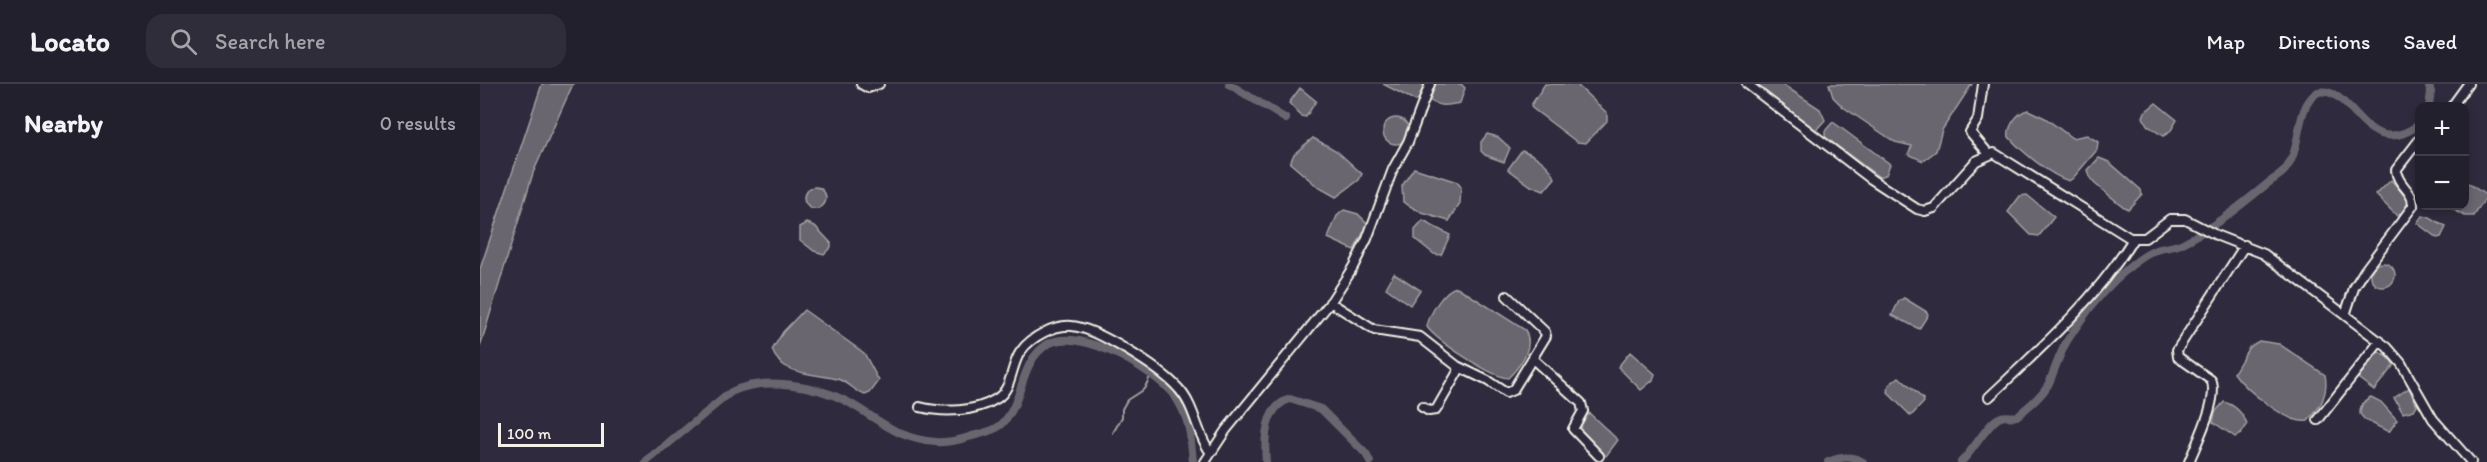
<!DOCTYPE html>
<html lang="en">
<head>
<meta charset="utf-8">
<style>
  body { margin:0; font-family:Itim,sans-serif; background:#2f2d3a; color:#f1f3f6 }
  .controls { position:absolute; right:18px; top:18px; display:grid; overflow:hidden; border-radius:12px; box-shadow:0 3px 9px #0003 }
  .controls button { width:54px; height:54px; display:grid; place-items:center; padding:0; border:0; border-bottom:2px solid #403e4a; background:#23202e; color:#f1f3f6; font:30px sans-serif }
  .scale { position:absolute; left:18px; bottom:15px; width:106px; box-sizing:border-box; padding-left:6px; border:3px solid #f4f1e8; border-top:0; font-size:16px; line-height:21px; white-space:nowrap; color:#f4f1e8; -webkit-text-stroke:4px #2f2a3d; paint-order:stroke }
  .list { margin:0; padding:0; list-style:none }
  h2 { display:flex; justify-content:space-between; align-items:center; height:78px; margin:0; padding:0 24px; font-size:26px }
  h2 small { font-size:20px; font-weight:400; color:#a3a3aa }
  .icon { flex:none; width:33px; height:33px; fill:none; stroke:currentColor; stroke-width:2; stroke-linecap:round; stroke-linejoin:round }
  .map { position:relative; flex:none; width:2007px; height:378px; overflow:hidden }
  header { display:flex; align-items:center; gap:36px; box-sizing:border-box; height:84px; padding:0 30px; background:#23202e; border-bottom:2px solid #403e4a }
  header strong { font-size:28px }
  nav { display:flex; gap:33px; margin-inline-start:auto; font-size:21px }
  .search { width:420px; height:54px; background:#2f2d3a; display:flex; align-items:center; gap:15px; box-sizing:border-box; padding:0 21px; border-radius:18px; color:#a3a3aa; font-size:22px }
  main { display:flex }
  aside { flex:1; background:#23202e }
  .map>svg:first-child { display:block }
</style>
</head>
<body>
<header>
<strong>Locato</strong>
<div class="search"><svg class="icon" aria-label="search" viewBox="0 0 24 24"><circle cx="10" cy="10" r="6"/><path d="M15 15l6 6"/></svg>Search here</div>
<nav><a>Map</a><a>Directions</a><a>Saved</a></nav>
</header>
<main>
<aside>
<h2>Nearby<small>0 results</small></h2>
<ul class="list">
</ul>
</aside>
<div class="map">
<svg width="2007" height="378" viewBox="0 0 2007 378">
  <rect width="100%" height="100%" fill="#2f2a3d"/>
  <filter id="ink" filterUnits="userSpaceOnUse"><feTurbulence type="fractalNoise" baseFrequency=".0167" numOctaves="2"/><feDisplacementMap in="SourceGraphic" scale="12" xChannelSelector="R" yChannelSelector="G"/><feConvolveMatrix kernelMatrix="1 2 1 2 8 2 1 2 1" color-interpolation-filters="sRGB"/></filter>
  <g filter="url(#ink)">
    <path fill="#6a6670" stroke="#a19ea0" stroke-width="1.5" d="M 62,0 L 93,0 L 53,89 L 0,263 L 0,185 Z
      M 903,0 L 947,0 L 944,9 L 936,17 Z
      M 954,0 L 981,0 L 985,4 L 980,19 C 967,21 961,24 949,16 Z
      M 1065,0 L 1096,0 L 1127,29 L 1127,37 L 1106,59 L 1097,58 L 1052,24 L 1051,21 Z
      M 1275,0 L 1302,0 L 1340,25 L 1345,36 L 1336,46 Z
      M 1349,0 L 1492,0 L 1462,46 L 1456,67 L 1443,77 L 1428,70 L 1432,62 L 1415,58 L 1363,23 L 1353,13 Z
      M 820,4 L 836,17 L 826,33 L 821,32 L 809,19 Z
      M 1676,19 L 1697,36 L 1690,48 L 1683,52 L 1667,41 L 1663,33 L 1665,28 Z
      M 1548,26 L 1565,34 L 1592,54 L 1607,51 L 1618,58 L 1617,66 L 1593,94 L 1589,97 C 1571,92 1541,67 1529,53 C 1527,42 1538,28 1548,26 Z
      M903 47a13 13 0 1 1 26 0a13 13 0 1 1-26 0Z
      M 1353,38 L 1410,80 L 1406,91 L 1399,93 L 1345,53 L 1345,47 Z
      M 1007,50 L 1018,53 L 1030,64 L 1024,78 L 1005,71 L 1001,67 L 1001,58 Z
      M 833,54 L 857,67 L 882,90 L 879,96 L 856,113 L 838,103 L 810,79 L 814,70 Z
      M 1042,66 C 1055,71 1070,81 1075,94 L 1064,107 L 1051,102 L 1028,85 Z
      M 1619,74 L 1629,78 L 1661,106 L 1662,110 L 1648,125 L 1644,123 L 1615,100 L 1610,94 L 1608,86 Z
      M 934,84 L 977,98 L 981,103 L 980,120 L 969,137 L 942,129 L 923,118 L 922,102 Z
      M 1911,96 L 1928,115 L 1926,124 L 1918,133 L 1896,111 Z
      M 1985,97 L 2007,112 L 1994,132 L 1985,132 L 1967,122 L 1984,122 Z
      M324 114a11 11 0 1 1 22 0a11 11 0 1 1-22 0Z
      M 1547,111 L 1574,133 L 1559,152 L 1551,151 L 1528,128 L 1540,112 Z
      M 864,126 L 878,130 L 888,140 L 874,166 L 848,154 L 857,132 Z
      M 1942,132 L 1948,133 L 1966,143 L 1961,153 L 1957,154 L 1937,139 Z
      M 943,137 L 970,151 L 961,171 L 954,170 L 935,155 L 935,146 Z
      M 327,139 L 335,142 L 351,159 L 351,163 L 344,170 L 334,167 L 320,156 L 320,143 Z
      M1891 191a12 12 0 1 1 24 0a12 12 0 1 1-24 0Z
      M 914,189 L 940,206 L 930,221 L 906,204 Z
      M 977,203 L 1045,246 C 1055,263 1040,282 1028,294 C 1012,293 957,257 947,243 C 949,230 964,205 977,203 Z
      M 1424,214 L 1447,228 L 1448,231 L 1439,245 L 1412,231 L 1419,217 Z
      M 324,226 L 384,269 L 399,297 L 390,309 L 385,311 C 376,308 370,300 361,296 C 336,288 303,294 292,266 L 303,248 Z
      M 1779,257 L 1799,260 L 1845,291 C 1849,310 1840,324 1828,337 C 1808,341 1765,305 1754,289 L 1769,263 Z
      M 1897,267 L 1908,273 L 1914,281 L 1894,306 L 1878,294 Z
      M 1150,268 L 1175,290 L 1173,296 L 1161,306 L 1138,283 Z
      M 1419,293 L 1443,315 L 1444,318 L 1431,332 L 1408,309 L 1409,301 Z
      M 1929,304 L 1937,321 L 1934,326 L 1923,329 L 1914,314 Z
      M 1891,313 L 1901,318 L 1917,336 L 1909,348 L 1885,336 L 1880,330 C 1880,322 1883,316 1891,313 Z
      M 1744,318 C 1755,321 1764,330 1767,341 L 1761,350 L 1755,353 L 1733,338 L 1735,328 Z
      M 1109,329 L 1138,356 L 1126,372 L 1097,346 L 1099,339 Z"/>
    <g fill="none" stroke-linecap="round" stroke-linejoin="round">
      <path stroke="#a19ea0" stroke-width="2" d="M 633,349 L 642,333 L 642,325 L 647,316 L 664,305 L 671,291"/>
      <path stroke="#6a6670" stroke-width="8" d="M 749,0 L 806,35
        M 1948,0 L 1951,8 L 1949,22
        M 166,378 L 251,308 C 284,292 335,301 366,317 C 399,335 416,355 456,358 C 469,359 480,356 492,352 C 501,350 514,347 521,341 C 545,318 538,278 568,260 C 599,241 682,289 698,317 C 710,337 711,355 713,378
        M 786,378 C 784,356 784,323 810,315 L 841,325 L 886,370 L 890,378
        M 1348,378 C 1361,373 1371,371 1383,378
        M 1481,378 C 1492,368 1509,338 1519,334 C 1525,330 1530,334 1537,332 C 1548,323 1562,312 1569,299 C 1575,285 1579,271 1587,257 C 1600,236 1617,213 1635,196 C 1647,185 1664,169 1680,165 C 1688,163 1693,163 1701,160 C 1733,144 1760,122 1787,100 C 1793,95 1800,92 1805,86 C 1823,64 1814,23 1838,8 C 1873,0 1884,81 1940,40"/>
      <g stroke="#f4f1e8" stroke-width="12">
        <path id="minor" d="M 381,0 L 388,4 L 399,0
          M 1267,0 L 1391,95 L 1437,125 L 1445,127 L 1454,124 L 1496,77 L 1514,69 L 1650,154 L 1665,154 L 1690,135 L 1705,135 L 1738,152 L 1784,170 L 1907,263 L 1921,279 L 1953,335 L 1991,378
          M 1503,0 L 1498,35 L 1490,48 L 1508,69
          M 1972,22 L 1988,0
          M 850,218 L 894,246 L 940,253 L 977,282 L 1008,297 L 1026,309 L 1033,306 L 1066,252 L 1065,248 L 1027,212
          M 1865,231 L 1874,204 L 1885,186 L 1933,122 C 1934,107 1917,101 1916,86 L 1940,55
          M 1054,276 L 1101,319 L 1103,327 L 1093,345 L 1119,372
          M 1509,313 C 1560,265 1616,215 1653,155
          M 440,323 C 463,329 496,328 516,315 C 533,305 530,282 541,267 C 551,253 575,240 592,242 C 617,244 681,285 698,304 C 716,323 716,350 731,369
          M 942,323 L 949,327 L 956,326 L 980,284
          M 1838,336 L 1900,257
          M 725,378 L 746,346 L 850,219 L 873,183 L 887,155 L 913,85 L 928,58 L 950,0
          M 1709,378 C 1716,360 1740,313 1731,296 L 1698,273 L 1697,266 L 1765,161"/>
      </g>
      <use href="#minor" stroke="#2f2a3d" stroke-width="8"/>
    </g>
  </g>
</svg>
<div class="controls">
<button>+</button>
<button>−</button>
</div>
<div class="scale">100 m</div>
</div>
</main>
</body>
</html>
